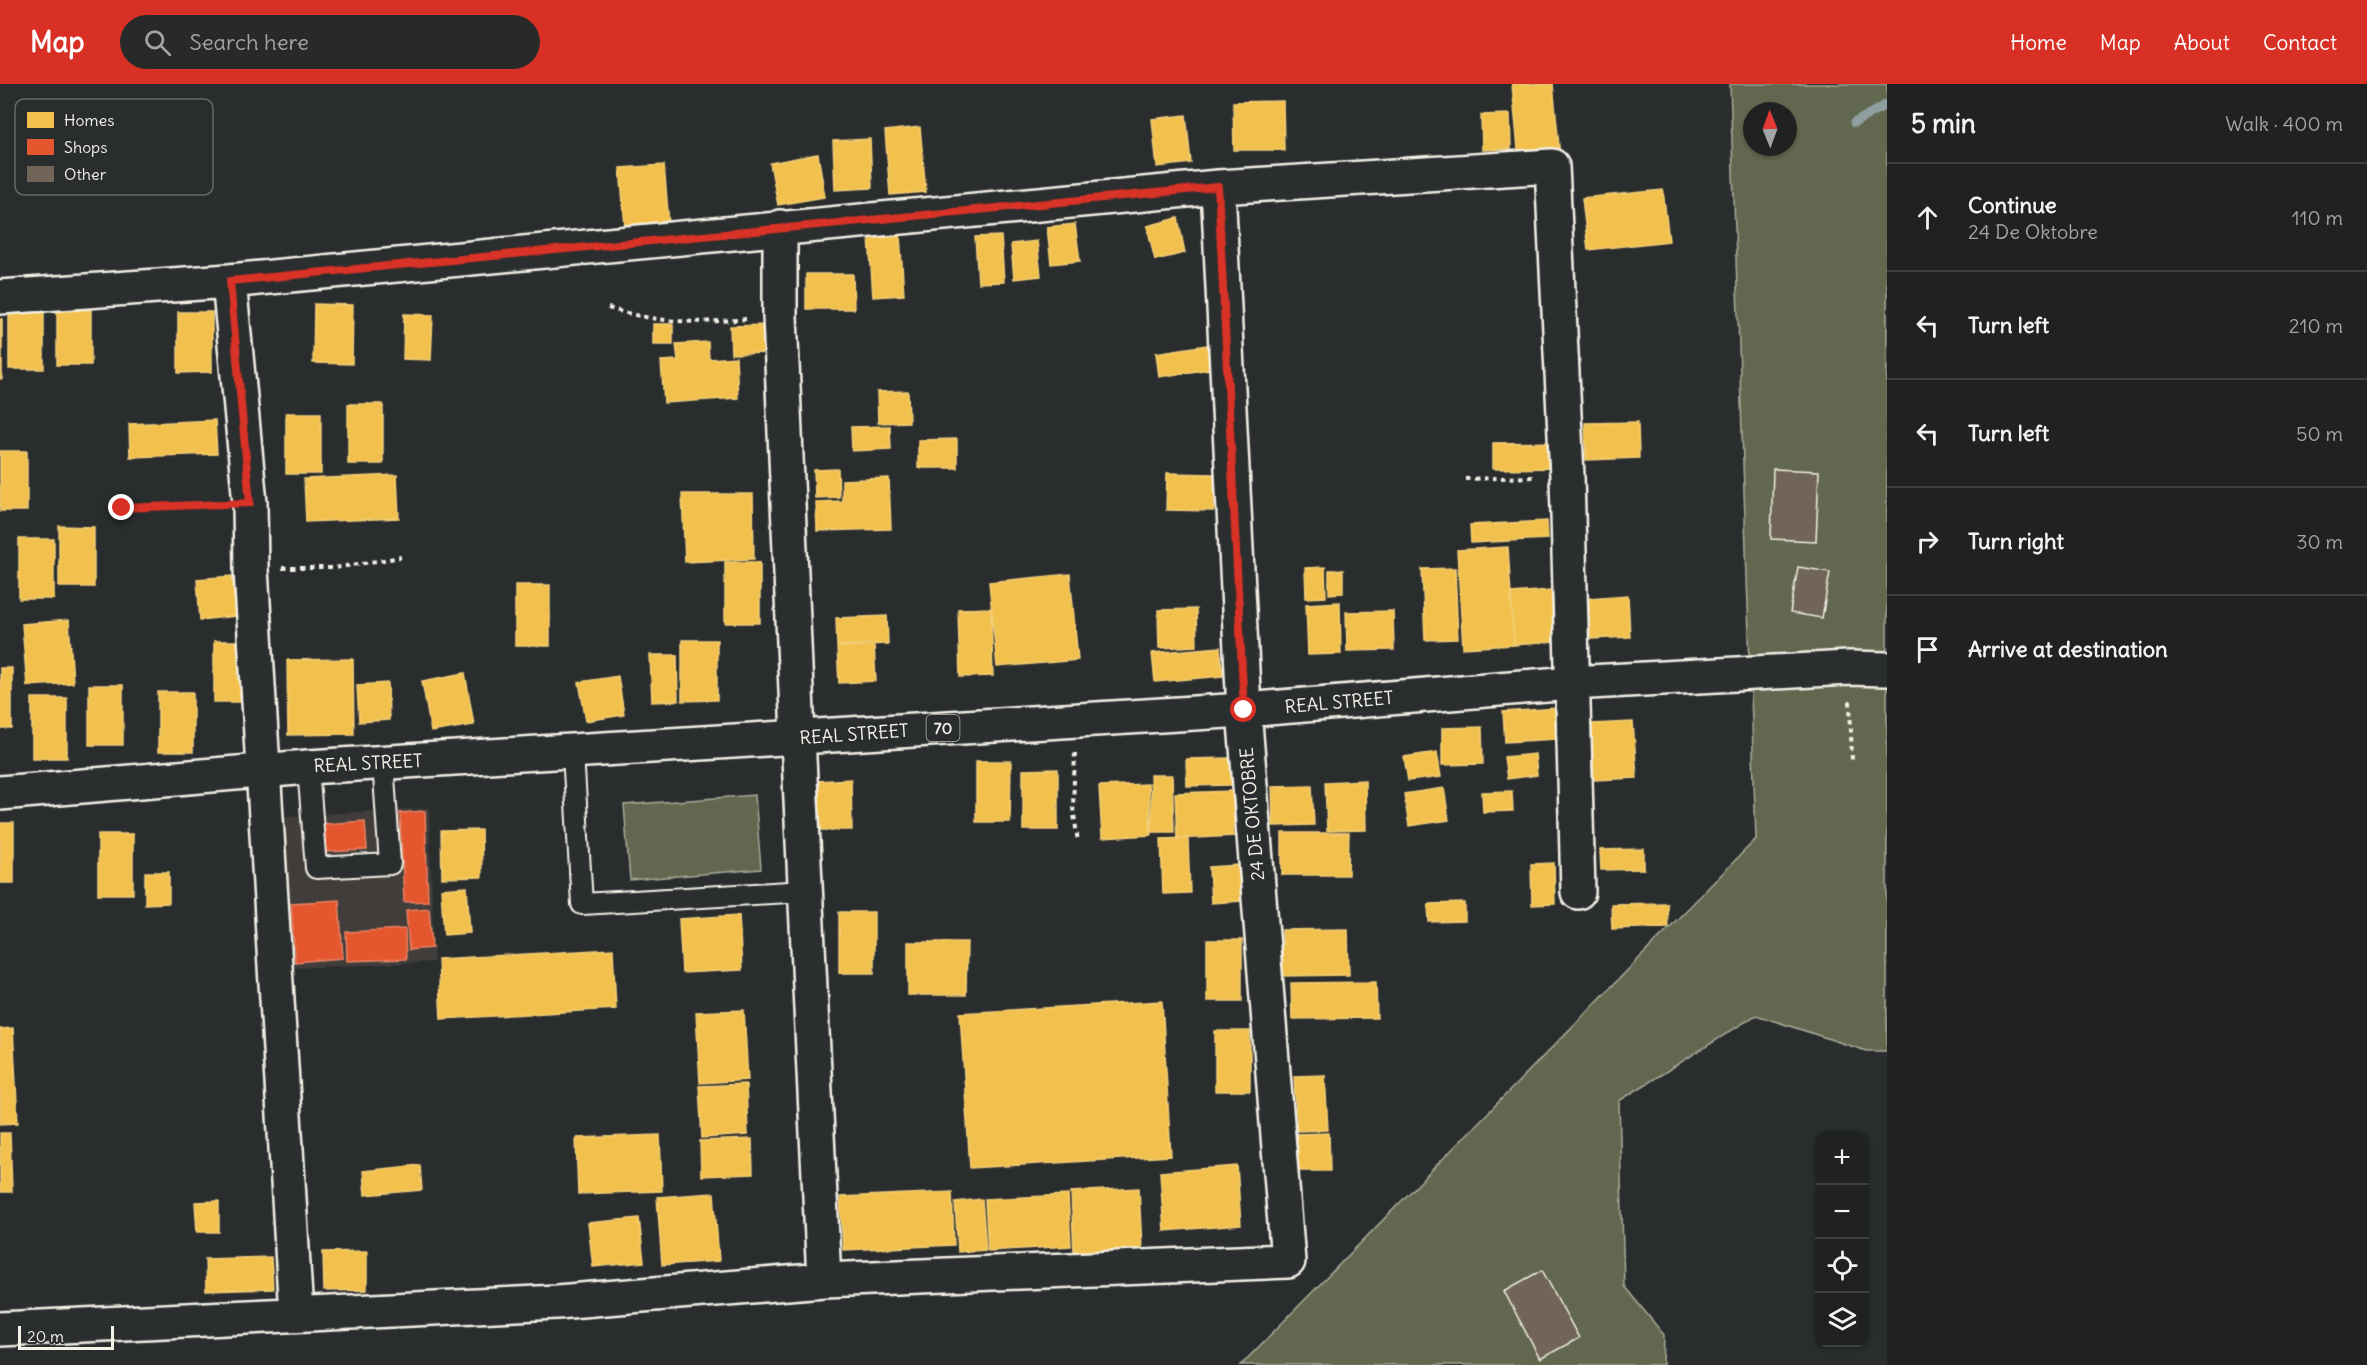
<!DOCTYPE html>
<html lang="en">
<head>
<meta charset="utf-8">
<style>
  body { margin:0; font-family:Delius,sans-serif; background:#282a2a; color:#f1f3f6 }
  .controls { position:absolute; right:18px; bottom:18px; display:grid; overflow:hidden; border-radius:12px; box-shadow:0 2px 4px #0004 }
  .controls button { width:54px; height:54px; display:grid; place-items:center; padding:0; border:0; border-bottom:2px solid #3d3f40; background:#202222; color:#f1f3f6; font:30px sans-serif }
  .compass { position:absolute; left:1743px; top:18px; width:54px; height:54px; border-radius:50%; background:#202222; box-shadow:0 2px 4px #0004; rotate:359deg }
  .scale { position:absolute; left:18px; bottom:15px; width:96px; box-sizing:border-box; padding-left:6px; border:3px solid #f4f1e8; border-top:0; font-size:16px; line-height:21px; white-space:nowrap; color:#f4f1e8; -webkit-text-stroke:4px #2a2d2e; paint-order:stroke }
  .stop { position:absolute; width:18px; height:18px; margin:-14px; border:4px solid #d93025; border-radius:50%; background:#fff }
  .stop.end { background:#d93025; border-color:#fff; box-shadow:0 2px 6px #0008 }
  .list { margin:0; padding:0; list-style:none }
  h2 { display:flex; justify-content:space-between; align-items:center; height:78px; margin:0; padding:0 24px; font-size:26px }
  h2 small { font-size:20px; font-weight:400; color:#a2a4a5 }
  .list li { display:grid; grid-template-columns:39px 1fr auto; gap:18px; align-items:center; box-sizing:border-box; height:108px; padding:0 24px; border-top:2px solid #3d3f40 }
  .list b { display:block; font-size:22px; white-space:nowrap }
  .list p { margin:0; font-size:20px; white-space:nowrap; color:#a2a4a5 }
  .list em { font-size:20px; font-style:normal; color:#a2a4a5 }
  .icon { flex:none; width:33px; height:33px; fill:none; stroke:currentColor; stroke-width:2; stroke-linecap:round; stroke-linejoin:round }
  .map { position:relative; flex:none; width:1887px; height:1281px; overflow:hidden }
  header { display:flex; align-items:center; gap:36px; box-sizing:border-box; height:84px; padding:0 30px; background:#d93025; color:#fff }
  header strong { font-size:28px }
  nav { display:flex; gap:33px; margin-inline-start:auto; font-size:21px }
  .search { width:420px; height:54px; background:#282a2a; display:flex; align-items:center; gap:15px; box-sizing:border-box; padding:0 21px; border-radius:33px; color:#a2a4a5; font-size:22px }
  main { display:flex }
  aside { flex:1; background:#202222 }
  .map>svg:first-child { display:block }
</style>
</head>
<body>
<header>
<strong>Map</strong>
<div class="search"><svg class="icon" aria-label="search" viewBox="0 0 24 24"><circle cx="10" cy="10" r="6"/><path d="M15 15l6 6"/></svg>Search here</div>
<nav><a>Home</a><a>Map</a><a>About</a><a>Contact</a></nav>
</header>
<main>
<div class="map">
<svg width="1887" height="1281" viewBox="0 0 1887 1281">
  <rect width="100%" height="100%" fill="#2a2d2e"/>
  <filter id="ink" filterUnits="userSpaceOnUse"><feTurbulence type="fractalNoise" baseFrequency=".0167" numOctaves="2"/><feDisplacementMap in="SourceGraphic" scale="12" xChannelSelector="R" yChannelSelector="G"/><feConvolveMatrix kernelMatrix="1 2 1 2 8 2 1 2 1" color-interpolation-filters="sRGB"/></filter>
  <g filter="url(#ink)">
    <path fill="#3f3e3a" d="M 429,724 L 434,878 L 293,884 L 285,732 Z"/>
    <path fill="#62684f" stroke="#abac9c" stroke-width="1.5" fill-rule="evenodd" d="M 1730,0 L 1887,0 L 1887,967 L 1866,967 L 1756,931 L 1619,1017 L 1624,1202 L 1664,1251 L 1663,1281 L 1241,1281 L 1756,755 ZM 1752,27 L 1788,27 L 1788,63 L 1752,63 Z
      M 755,711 L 761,785 L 630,796 L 624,721 Z"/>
    <path fill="#f2c14e" stroke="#f3cf7c" stroke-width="1.5" d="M 1512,0 L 1553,0 L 1560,73 L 1519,76 Z
      M 1283,17 L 1284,66 L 1234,66 L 1233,18 Z
      M 1510,30 L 1511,65 L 1482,66 L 1481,31 Z
      M 1186,31 L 1191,79 L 1157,83 L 1152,35 Z
      M 920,43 L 926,108 L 890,111 L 885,47 Z
      M 870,55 L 872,104 L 835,106 L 833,57 Z
      M 818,70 L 825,113 L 778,121 L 770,79 Z
      M 664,81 L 669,140 L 625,143 L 620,84 Z
      M 1663,106 L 1669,157 L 1588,166 L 1582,114 Z
      M 1178,134 L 1185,169 L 1155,176 L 1147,142 Z
      M 1075,140 L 1080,177 L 1051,180 L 1047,143 Z
      M 900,151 L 904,211 L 873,213 L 869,153 Z
      M 1001,152 L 1004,198 L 978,199 L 975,153 Z
      M 1037,157 L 1041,192 L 1014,195 L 1011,160 Z
      M 806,190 L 853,190 L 854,225 L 806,225 Z
      M 57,220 L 91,220 L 91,281 L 57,281 Z
      M 314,220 L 353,221 L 352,280 L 313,279 Z
      M 9,225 L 44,225 L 44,285 L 9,285 Z
      M 178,228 L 212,228 L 212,288 L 178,289 Z
      M 404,230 L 433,231 L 431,276 L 403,275 Z
      M 0,235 L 2,235 L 2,295 L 0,295 Z
      M 653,240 L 673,240 L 673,260 L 653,260 Z
      M 771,241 L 772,269 L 731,270 L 730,242 Z
      M 708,258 L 709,275 L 736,273 L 738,314 L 664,319 L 661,277 L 678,276 L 676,260 Z
      M 1213,260 L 1217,284 L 1159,293 L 1156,269 Z
      M 908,307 L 909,338 L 878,339 L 877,308 Z
      M 348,320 L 383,320 L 383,380 L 348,380 Z
      M 286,329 L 321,329 L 321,390 L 286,390 Z
      M 215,336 L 217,370 L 130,373 L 129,340 Z
      M 1638,338 L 1639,374 L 1586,376 L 1585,339 Z
      M 890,342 L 891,365 L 852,367 L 851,343 Z
      M 957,355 L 957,384 L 918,384 L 918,356 Z
      M 1559,358 L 1560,384 L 1493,385 L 1493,359 Z
      M 0,367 L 27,367 L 27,427 L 0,427 Z
      M 838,385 L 839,413 L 815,414 L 814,386 Z
      M 1167,389 L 1214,390 L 1214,427 L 1166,426 Z
      M 397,391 L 399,434 L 306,438 L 304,395 Z
      M 889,394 L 891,445 L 817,447 L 816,418 L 842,417 L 842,396 Z
      M 682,410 L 753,410 L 754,475 L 685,478 Z
      M 1547,437 L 1548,455 L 1471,459 L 1470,441 Z
      M 59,442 L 94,443 L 94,503 L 59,503 Z
      M 19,455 L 54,455 L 54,515 L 19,515 Z
      M 1508,463 L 1514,561 L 1463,564 L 1457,466 Z
      M 725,478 L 760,478 L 760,539 L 725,539 Z
      M 1325,483 L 1326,513 L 1306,514 L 1305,484 Z
      M 1455,484 L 1458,555 L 1425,556 L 1422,485 Z
      M 1329,486 L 1343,486 L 1343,509 L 1329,510 Z
      M 1070,490 L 1078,576 L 997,583 L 989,498 Z
      M 232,492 L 236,532 L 200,536 L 197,495 Z
      M 515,501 L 550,501 L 550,562 L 515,562 Z
      M 1551,506 L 1554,558 L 1514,561 L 1511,509 Z
      M 1628,511 L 1630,553 L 1591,555 L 1588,514 Z
      M 1340,518 L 1341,570 L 1308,571 L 1306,520 Z
      M 991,524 L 993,592 L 960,593 L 958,525 Z
      M 1196,525 L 1197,562 L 1159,564 L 1158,526 Z
      M 1393,527 L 1394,566 L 1347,567 L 1346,528 Z
      M 887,532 L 888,560 L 837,562 L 836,534 Z
      M 69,536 L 73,599 L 27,602 L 22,540 Z
      M 682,556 L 717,556 L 717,616 L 682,617 Z
      M 214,557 L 248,557 L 248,618 L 214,618 Z
      M 874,561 L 876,597 L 839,599 L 837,563 Z
      M 1220,563 L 1223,592 L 1155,598 L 1152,569 Z
      M 650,571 L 677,571 L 678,617 L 652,618 Z
      M 353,575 L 354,650 L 288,651 L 287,576 Z
      M 0,584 L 12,584 L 12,645 L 0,645 Z
      M 465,589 L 474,641 L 431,648 L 422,597 Z
      M 618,592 L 624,631 L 586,637 L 579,598 Z
      M 388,599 L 389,636 L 359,638 L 357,601 Z
      M 89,601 L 123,601 L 123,661 L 89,661 Z
      M 158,608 L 193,608 L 193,668 L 158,668 Z
      M 32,614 L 67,614 L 67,674 L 32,674 Z
      M 1557,624 L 1558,655 L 1505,658 L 1503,628 Z
      M 1633,638 L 1637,694 L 1594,696 L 1591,640 Z
      M 1482,643 L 1483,680 L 1442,681 L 1442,644 Z
      M 1437,668 L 1441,693 L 1408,697 L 1404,673 Z
      M 1535,670 L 1537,691 L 1507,695 L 1504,673 Z
      M 1231,674 L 1232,701 L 1187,702 L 1186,675 Z
      M 976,677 L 1011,677 L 1010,738 L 976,738 Z
      M 1058,685 L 1058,746 L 1023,746 L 1023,686 Z
      M 1150,691 L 1172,691 L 1174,748 L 1152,748 Z
      M 851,695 L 852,746 L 819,746 L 817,697 Z
      M 1365,696 L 1366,746 L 1327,747 L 1325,698 Z
      M 1148,700 L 1151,751 L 1102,754 L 1099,702 Z
      M 1312,701 L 1314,741 L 1273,742 L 1272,702 Z
      M 1444,704 L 1449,736 L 1409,742 L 1404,710 Z
      M 1232,707 L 1234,752 L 1177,755 L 1175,709 Z
      M 1512,707 L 1513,727 L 1483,728 L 1482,708 Z
      M 0,739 L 14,739 L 14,799 L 0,799 Z
      M 481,746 L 482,793 L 442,794 L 441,747 Z
      M 1282,749 L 1349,749 L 1348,791 L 1282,791 Z
      M 98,750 L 133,750 L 133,810 L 98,810 Z
      M 1188,754 L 1190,809 L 1163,810 L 1161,755 Z
      M 1644,765 L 1644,785 L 1601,786 L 1600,766 Z
      M 1554,779 L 1555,820 L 1532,821 L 1531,780 Z
      M 1240,781 L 1242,817 L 1211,819 L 1209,783 Z
      M 145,788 L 169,788 L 169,819 L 145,820 Z
      M 467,803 L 470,849 L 444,851 L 441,805 Z
      M 1465,819 L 1465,837 L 1429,838 L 1428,820 Z
      M 1667,819 L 1668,843 L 1612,845 L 1611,820 Z
      M 839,828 L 874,828 L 874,889 L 839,889 Z
      M 739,831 L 742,886 L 682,889 L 679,835 Z
      M 1348,845 L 1349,891 L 1282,892 L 1282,846 Z
      M 1207,856 L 1242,856 L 1242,917 L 1207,917 Z
      M 908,858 L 967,858 L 966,911 L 908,911 Z
      M 613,865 L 616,925 L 441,935 L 438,875 Z
      M 1376,898 L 1377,934 L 1292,935 L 1291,899 Z
      M 1162,917 L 1171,1072 L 970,1084 L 960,929 Z
      M 744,926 L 748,996 L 700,999 L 696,928 Z
      M 13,944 L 18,1039 L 0,1040 L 0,945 Z
      M 1215,947 L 1250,947 L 1250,1007 L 1215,1007 Z
      M 1325,991 L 1328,1046 L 1297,1047 L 1294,992 Z
      M 746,1000 L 748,1051 L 702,1054 L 699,1002 Z
      M 0,1049 L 10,1049 L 12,1108 L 0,1108 Z
      M 1329,1049 L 1330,1087 L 1297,1087 L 1297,1050 Z
      M 660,1051 L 662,1107 L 578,1110 L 576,1054 Z
      M 752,1055 L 753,1090 L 701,1092 L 700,1057 Z
      M 420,1081 L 422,1106 L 365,1111 L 363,1087 Z
      M 1237,1082 L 1241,1141 L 1164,1147 L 1160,1088 Z
      M 1139,1104 L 1142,1165 L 1074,1168 L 1071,1108 Z
      M 952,1108 L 954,1161 L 843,1166 L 840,1113 Z
      M 714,1109 L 719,1177 L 662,1181 L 657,1113 Z
      M 1068,1111 L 1071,1162 L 988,1167 L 985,1115 Z
      M 982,1115 L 986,1166 L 958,1168 L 955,1118 Z
      M 219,1117 L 219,1148 L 197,1148 L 195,1118 Z
      M 639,1134 L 644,1178 L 593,1183 L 588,1139 Z
      M 367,1167 L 367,1206 L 324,1207 L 323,1168 Z
      M 271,1173 L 273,1205 L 206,1207 L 205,1175 Z"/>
    <path fill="#e4572e" stroke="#e98566" stroke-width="1.5" d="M 425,727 L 428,817 L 404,818 L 400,729 Z
      M 365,737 L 367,766 L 325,768 L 323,740 Z
      M 339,816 L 343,874 L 295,878 L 291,819 Z
      M 429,824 L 432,864 L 409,866 L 406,826 Z
      M 405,845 L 406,875 L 347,877 L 346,848 Z"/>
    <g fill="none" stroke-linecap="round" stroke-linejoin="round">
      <path stroke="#8f9f9f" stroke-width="9" d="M 1854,39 L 1887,20"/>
    </g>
    <path fill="#706557" stroke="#f4f1e8" stroke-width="1.5" d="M 1773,385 L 1819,387 L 1816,457 L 1771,455 Z
      M 1798,483 L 1830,488 L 1822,534 L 1790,529 Z
      M 1542,1186 L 1579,1254 L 1540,1275 L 1504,1207 Z"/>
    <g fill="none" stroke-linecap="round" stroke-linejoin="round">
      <g stroke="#f4f1e8" stroke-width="24">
        <path id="lane" d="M 573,669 L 582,820 L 806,807
          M 308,683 L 316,784 L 390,780 L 383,678"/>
      </g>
      <g stroke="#f4f1e8" stroke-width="38">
        <path id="street" d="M 780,143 L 780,232 L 798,653 L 824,1196
          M 229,197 L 250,419 L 251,485 L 296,1230
          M 0,213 L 229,197 L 1218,103 L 1552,82 L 1567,392 L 1578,808
          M 0,1245 L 557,1218 L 824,1196 L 1288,1177 L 1244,626 L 1218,103"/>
      </g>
      <g stroke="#f4f1e8" stroke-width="38">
        <path id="highway" d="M 0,709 L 308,683 L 1244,626 L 1571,599 L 1848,584 L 1887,585"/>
      </g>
      <path stroke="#f4f1e8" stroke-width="4" stroke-dasharray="4.5 4.5" stroke-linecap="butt" d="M 608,224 C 659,239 694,240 747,235
        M 1465,395 L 1536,393
        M 122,424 L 219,420
        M 282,484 L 334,484 L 401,473
        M 1850,617 L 1852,678
        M 1075,669 L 1073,724 L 1078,758"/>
      <use href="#lane" stroke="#2a2d2e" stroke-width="20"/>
      <use href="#street" stroke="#2a2d2e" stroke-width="33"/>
      <use href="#highway" stroke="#2a2d2e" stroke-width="33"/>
    </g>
  </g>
  <g fill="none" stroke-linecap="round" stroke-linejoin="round" filter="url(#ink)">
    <path stroke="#d93025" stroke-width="8" d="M 122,424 L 250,419 L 230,197 L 1218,103 L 1244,626"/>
  </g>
  <g text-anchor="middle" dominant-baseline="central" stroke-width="6" stroke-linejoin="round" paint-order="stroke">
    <rect fill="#2a2d2e" stroke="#b7b6b0" stroke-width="1.5" x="926.5" y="631" width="33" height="26" rx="4.5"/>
    <g font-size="16" font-weight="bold" fill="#f4f1e8">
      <text x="943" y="644">70</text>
    </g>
    <g font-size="18" fill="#f4f1e8" stroke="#2a2d2e">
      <text transform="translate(1339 618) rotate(-5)">REAL STREET</text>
      <text transform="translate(854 650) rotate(-4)">REAL STREET</text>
      <text transform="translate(368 679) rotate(-3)">REAL STREET</text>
      <text transform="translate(1252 730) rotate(-95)">24 DE OKTOBRE</text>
    </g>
  </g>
  <rect x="15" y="15" width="198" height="96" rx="9" fill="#2a2d2e" stroke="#676866" stroke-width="1.5"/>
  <rect x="27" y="28" width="27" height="16" fill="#f2c14e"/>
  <rect x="27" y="55" width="27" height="16" fill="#e4572e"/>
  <rect x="27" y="82" width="27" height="16" fill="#706557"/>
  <g font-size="16" fill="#f4f1e8">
    <text x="64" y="42">Homes</text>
    <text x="64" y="69">Shops</text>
    <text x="64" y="96">Other</text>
  </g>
</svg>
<div class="controls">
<button>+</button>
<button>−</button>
<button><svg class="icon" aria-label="locate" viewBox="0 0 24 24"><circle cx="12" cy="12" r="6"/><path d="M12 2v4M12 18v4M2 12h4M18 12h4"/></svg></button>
<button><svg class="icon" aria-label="layers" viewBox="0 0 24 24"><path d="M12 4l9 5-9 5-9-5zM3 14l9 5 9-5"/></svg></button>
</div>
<svg class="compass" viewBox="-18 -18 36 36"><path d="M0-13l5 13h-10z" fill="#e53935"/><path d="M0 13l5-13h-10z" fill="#a2a4a5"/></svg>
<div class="scale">20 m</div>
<div class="stop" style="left:1244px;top:626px"></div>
<div class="stop end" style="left:122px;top:424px"></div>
</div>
<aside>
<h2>5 min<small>Walk · 400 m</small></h2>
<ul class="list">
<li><svg class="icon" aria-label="ahead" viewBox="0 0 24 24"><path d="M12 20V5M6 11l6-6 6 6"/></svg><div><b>Continue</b><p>24 De Oktobre</p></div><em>110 m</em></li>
<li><svg class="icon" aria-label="left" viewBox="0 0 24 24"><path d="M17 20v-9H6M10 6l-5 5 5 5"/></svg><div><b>Turn left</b></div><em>210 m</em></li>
<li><svg class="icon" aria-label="left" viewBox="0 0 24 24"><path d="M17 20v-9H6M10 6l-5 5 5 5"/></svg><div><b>Turn left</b></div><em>50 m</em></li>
<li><svg class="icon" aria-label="right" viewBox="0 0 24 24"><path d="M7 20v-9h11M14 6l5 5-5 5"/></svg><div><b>Turn right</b></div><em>30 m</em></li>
<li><svg class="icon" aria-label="arrive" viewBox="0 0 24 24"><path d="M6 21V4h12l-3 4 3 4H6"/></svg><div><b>Arrive at destination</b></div></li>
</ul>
</aside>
</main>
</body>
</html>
